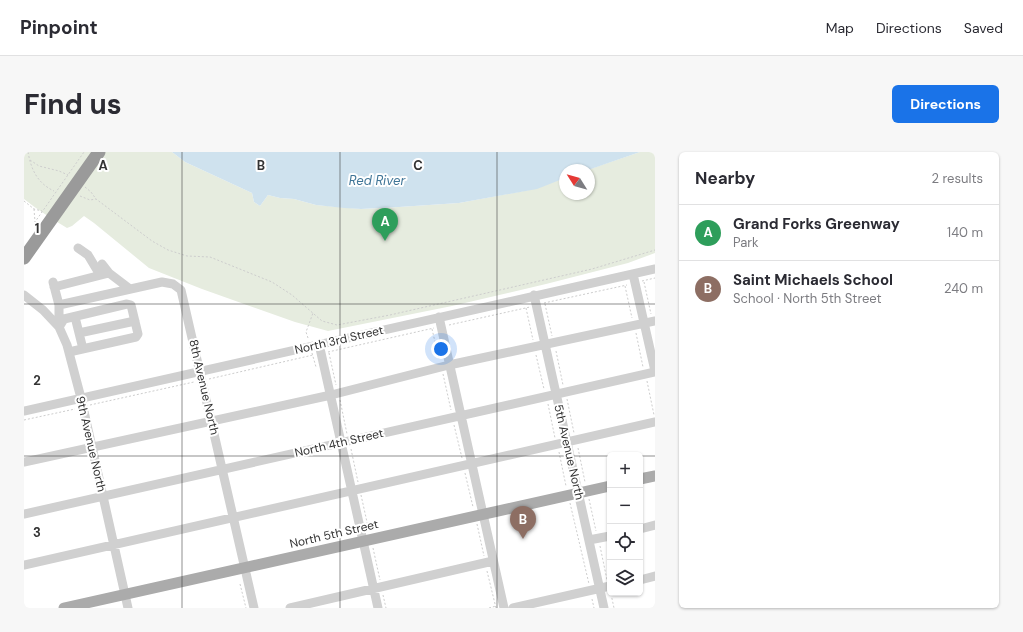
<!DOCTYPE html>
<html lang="en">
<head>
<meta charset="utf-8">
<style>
  body { margin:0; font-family:"DM Sans",sans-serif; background:#f7f7f7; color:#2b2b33 }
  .controls { position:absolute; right:12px; bottom:12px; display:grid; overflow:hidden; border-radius:6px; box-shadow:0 1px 3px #0004 }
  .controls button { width:36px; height:36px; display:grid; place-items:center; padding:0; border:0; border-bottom:1px solid #e1e1e2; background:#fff; color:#2b2b33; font:20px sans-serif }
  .compass { position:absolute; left:535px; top:12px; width:36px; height:36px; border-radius:50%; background:#fff; box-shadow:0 1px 3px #0004; rotate:307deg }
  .you { position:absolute; left:417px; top:197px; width:14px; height:14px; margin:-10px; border:3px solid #fff; border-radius:50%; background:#1a73e8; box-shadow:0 0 0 6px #1a73e833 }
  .badge { display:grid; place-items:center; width:26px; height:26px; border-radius:50%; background:#1a73e8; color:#fff; font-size:13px; font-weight:700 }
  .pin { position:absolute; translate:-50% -33px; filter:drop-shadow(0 1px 2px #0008) }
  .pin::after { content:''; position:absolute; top:21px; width:14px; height:12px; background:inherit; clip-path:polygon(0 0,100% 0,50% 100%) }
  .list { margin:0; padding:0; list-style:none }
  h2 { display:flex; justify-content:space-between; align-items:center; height:52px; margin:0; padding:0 16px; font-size:17px }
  h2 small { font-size:13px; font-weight:400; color:#7c7c81 }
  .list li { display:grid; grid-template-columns:26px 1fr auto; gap:12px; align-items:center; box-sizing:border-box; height:56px; padding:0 16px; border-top:1px solid #e1e1e2 }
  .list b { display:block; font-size:15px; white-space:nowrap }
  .list p { margin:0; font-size:13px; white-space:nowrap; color:#7c7c81 }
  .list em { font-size:13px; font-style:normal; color:#7c7c81 }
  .icon { flex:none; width:22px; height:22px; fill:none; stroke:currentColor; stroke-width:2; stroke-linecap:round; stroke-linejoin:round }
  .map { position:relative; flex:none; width:631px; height:456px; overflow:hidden; border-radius:6px }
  header { display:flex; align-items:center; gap:24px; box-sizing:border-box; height:56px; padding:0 20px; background:#fff; border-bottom:1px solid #e1e1e2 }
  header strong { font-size:19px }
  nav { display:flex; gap:22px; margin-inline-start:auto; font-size:14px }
  .intro { display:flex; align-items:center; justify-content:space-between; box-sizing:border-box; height:96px; padding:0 24px }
  h1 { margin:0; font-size:28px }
  .button { padding:10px 18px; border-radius:6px; background:#1a73e8; color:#fff; font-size:14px; font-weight:700 }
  main { display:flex; gap:24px; padding:0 24px }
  aside { flex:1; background:#fff; border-radius:6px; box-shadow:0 1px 3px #0004 }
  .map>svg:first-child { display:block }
</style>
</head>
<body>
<header>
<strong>Pinpoint</strong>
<nav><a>Map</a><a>Directions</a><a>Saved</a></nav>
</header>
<div class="intro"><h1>Find us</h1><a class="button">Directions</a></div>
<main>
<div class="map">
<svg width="631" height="456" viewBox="0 0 631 456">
  <rect width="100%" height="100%" fill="#fff"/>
  <path fill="#e6ecdf" d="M 0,0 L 148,0 L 161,10 L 228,41 L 230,50 L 236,54 L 244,43 L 256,46 L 270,47 L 292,53 L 337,57 L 375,55 L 435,51 L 505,38 L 541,26 L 541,42 L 565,42 L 565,18 L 563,18 L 616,0 L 631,0 L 631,101 L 604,111 L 522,132 L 428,154 L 304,179 L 271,170 L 178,137 L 125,116 L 70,71 L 60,64 L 48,74 L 43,76 C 28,67 14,58 0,47 Z"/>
  <path fill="#cfe2ee" d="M 148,0 L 616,0 L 564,18 L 541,18 L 541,26 L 513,37 L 435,51 L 375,55 L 337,57 L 320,56 L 292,53 L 270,47 L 256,46 L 244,43 L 236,54 L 230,50 L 228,41 L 161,10 Z"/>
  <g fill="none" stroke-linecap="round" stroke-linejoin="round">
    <path stroke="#cdcdcd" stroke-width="1" stroke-dasharray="2 2" stroke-linecap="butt" d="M 4,0 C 7,17 13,31 30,39
      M 6,8 L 15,14 L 35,19 L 44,23
      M 61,35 L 67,40 L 72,47
      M 56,44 L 66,48 L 72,47 L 128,89 L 144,98 L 163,104 L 186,105 L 248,130 L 268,143 L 298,169 L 313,173 L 366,163 L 568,117 L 631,98
      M 0,49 L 10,57 L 18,59
      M 10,57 L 11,70 L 60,0
      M 618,129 L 631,126
      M 620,130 L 627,162
      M 601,134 L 608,166
      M 520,151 L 603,133
      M 521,152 L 528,184
      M 502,156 L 509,188
      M 425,173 L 506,155
      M 408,177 L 415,207
      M 612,181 L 619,215
      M 284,186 L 282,180 L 289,161
      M 532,199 L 539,233
      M 304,200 L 410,176
      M 288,201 L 292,215
      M 305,201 L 312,233
      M 512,203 L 520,237
      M 419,222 L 427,258
      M 185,227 L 289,203
      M 623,229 L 630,263
      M 543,247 L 550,281
      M 316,248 L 323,282
      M 524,252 L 531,286
      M 66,253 L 170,230
      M 0,268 L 51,257
      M 430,273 L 438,306
      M 554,296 L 561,330
      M 327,297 L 334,330
      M 535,300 L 542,334
      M 441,321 L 449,355
      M 337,343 L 345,379
      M 565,347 L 572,379
      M 546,351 L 565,432
      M 453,372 L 460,404
      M 576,394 L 583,428
      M 349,396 L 356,428
      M 463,419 L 472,456
      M 216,432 L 222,456
      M 587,442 L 590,456
      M 359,443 L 362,456
      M 568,447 L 570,456
      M 465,456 L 472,454"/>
    <path stroke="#d0d0d0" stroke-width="9" d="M 54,96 L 64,103 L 76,123
      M 78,112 L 85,121 L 106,137
      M 609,122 L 631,219
      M 29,130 L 35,153 L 35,175 L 43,193 L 57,246 L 104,456
      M 30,135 L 85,121
      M 0,143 L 19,158 L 35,175 L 40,167 L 103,152 L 107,153 L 114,182 L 112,185 L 45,200
      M 510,143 L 580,456
      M 35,153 L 138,130 L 149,132 L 157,138 L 230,456
      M 51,165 L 59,197
      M 415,165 L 480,456
      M 55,181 L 111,169
      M 295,192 L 354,456
      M 0,259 L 631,117
      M 0,310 L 307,243 L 425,213 L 631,169
      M 0,362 L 631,220
      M 616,377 L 631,373
      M 565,388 L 586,384
      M 0,413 L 631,270
      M 616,428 L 631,424
      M 266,456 L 469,409
      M 489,456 L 586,434"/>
    <path stroke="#ababab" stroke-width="11" d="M 616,327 L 631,324
      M 40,456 L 586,334"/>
    <path stroke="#9a9a9a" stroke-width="13" d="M 0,106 L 75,0"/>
  </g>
  <path fill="none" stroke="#333" stroke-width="1" stroke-opacity="0.55" d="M 158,0 L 158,456M 316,0 L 316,456M 473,0 L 473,456M 0,152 L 631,152M 0,304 L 586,304M 616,304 L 631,304"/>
  <g text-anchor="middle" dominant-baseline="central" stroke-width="4" stroke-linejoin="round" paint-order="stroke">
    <g font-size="12" fill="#333" stroke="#fff">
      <text transform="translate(315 188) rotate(-13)">North 3rd Street</text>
      <text transform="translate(180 235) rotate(77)">8th Avenue North</text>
      <text transform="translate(315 291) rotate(-13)">North 4th Street</text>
      <text transform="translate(67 292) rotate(77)">9th Avenue North</text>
      <text transform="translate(545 300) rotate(77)">5th Avenue North</text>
      <text transform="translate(310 382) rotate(-13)">North 5th Street</text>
    </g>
    <g font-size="13" font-style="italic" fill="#3f7597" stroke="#fff">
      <text x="353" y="28">Red River</text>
    </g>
  </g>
  <g font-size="13" text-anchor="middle" font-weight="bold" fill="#333" stroke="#fff" stroke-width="4" stroke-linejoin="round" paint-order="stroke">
    <text x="79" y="18">A</text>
    <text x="237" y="18">B</text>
    <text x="394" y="18">C</text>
    <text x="13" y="81">1</text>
    <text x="13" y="233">2</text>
    <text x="13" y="385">3</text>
  </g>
</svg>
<div class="controls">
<button>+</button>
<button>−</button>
<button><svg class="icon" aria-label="locate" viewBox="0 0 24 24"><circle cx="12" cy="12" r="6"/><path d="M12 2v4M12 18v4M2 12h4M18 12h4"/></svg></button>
<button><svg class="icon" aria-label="layers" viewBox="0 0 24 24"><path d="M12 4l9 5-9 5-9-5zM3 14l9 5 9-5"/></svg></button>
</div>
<svg class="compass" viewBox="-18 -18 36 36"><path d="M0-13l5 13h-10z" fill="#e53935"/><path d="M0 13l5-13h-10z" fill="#7c7c81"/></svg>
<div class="you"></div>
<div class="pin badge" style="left:361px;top:89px;background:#2e9e5b">A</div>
<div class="pin badge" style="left:499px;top:387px;background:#8d6e63">B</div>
</div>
<aside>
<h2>Nearby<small>2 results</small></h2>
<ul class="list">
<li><span class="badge" style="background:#2e9e5b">A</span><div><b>Grand Forks Greenway</b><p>Park</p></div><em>140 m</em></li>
<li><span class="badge" style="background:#8d6e63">B</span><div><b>Saint Michaels School</b><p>School · North 5th Street</p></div><em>240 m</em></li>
</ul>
</aside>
</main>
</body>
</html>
